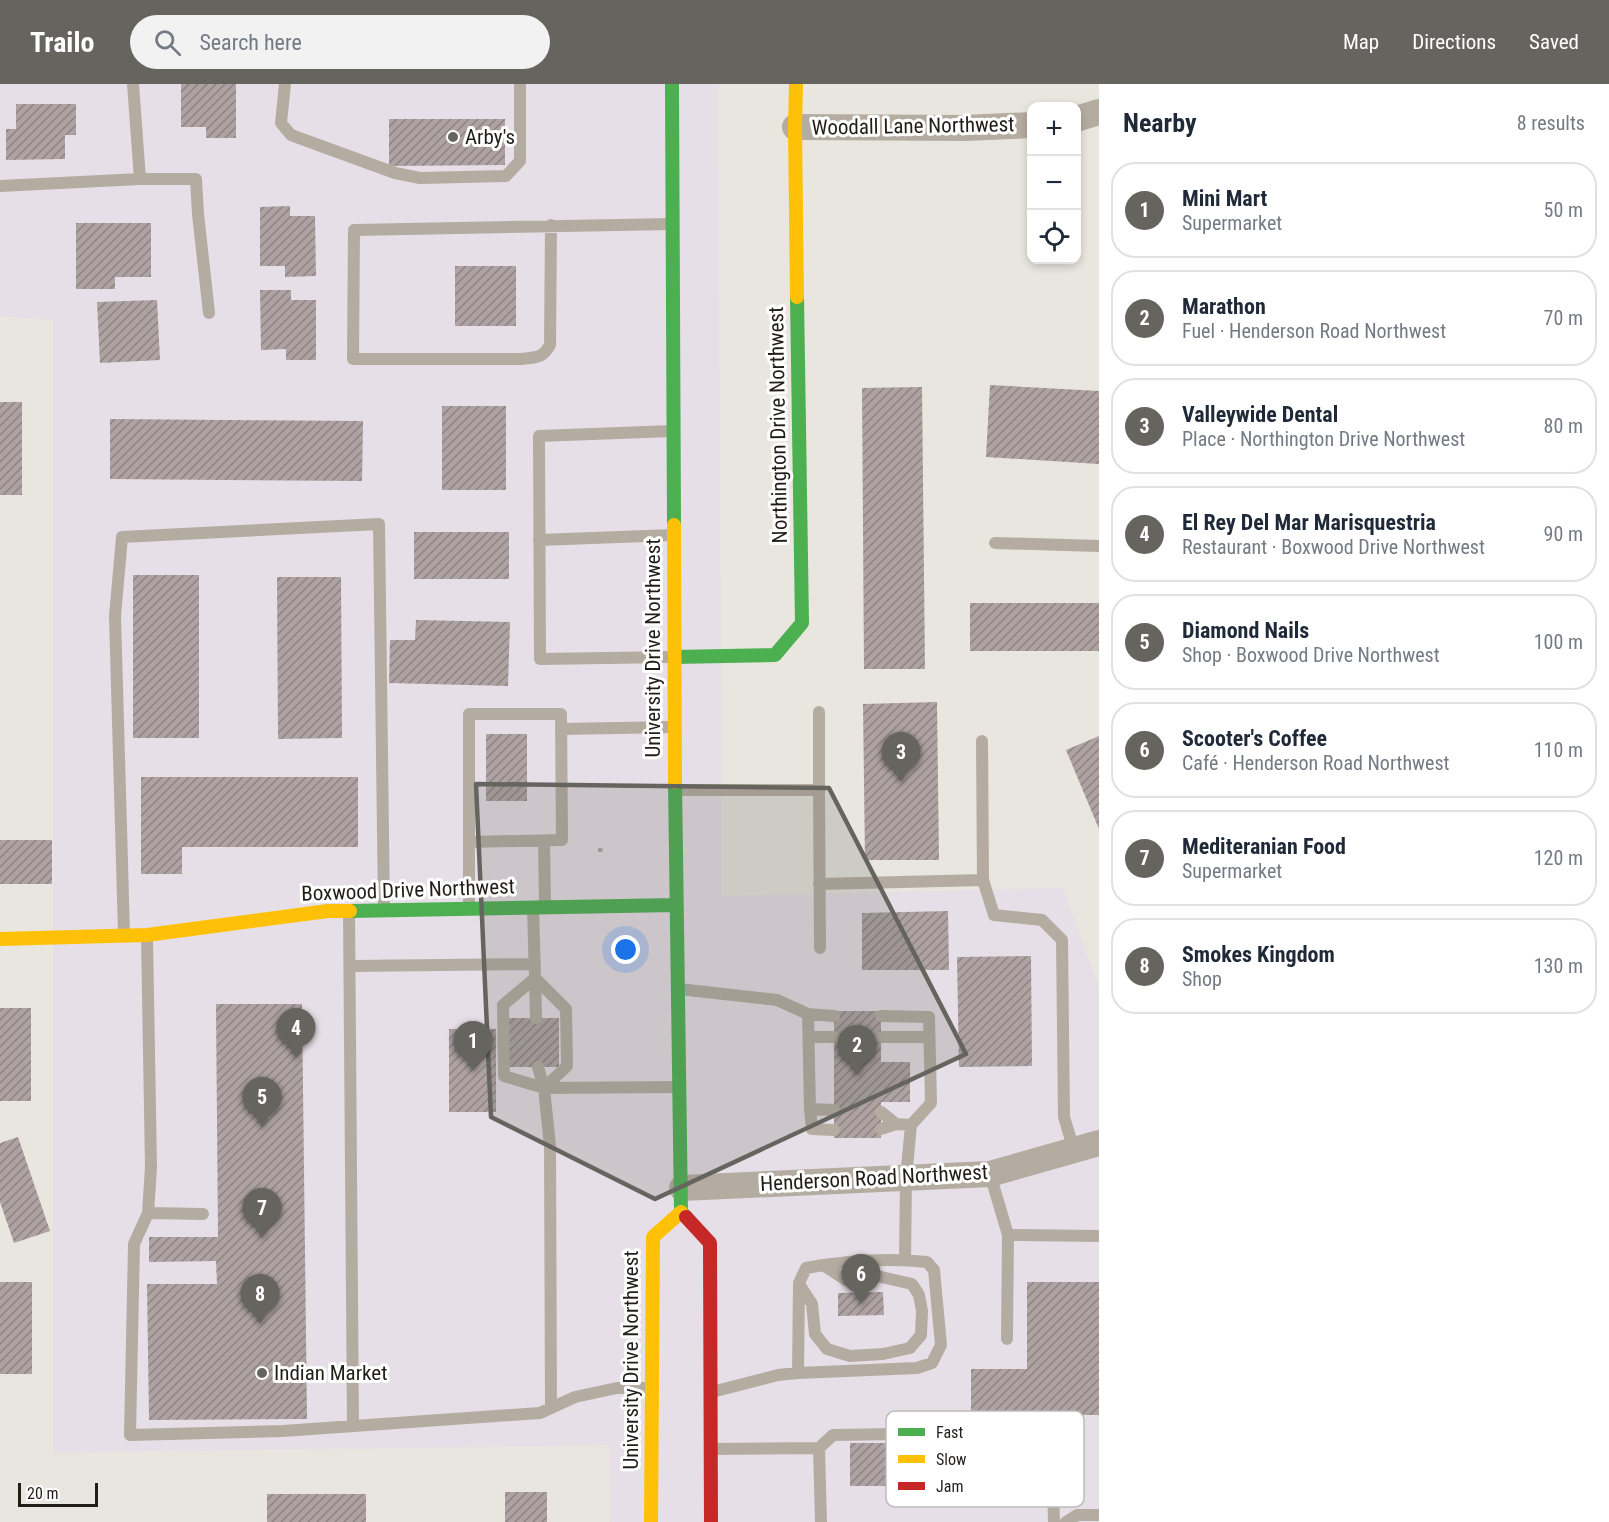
<!DOCTYPE html>
<html lang="en">
<head>
<meta charset="utf-8">
<style>
  body { margin:0; font-family:"Roboto Condensed",sans-serif; background:#f2f2f3; color:#1f2937 }
  .controls { position:absolute; right:18px; top:18px; display:grid; overflow:hidden; border-radius:12px; box-shadow:0 3px 9px #0003 }
  .controls button { width:54px; height:54px; display:grid; place-items:center; padding:0; border:0; border-bottom:2px solid #e0e1e3; background:#fff; color:#1f2937; font:30px sans-serif }
  .scale { position:absolute; left:18px; bottom:15px; width:80px; box-sizing:border-box; padding-left:6px; border:3px solid #201e19; border-top:0; font-size:16px; line-height:21px; white-space:nowrap; color:#201e19; -webkit-text-stroke:4px #fff; paint-order:stroke }
  .you { position:absolute; left:626px; top:866px; width:21px; height:21px; margin:-15px; border:4px solid #fff; border-radius:50%; background:#1a73e8; box-shadow:0 0 0 9px #1a73e833 }
  .badge { display:grid; place-items:center; width:39px; height:39px; border-radius:50%; background:#66645e; color:#fff; font-size:20px; font-weight:700 }
  .pin { position:absolute; translate:-50% -50px; filter:drop-shadow(0 2px 3px #0008) }
  .pin::after { content:''; position:absolute; top:32px; width:21px; height:18px; background:inherit; clip-path:polygon(0 0,100% 0,50% 100%) }
  .list { margin:0; padding:0; list-style:none }
  h2 { display:flex; justify-content:space-between; align-items:center; height:78px; margin:0; padding:0 24px; font-size:26px }
  h2 small { font-size:20px; font-weight:400; color:#747a83 }
  .list li { display:grid; grid-template-columns:39px 1fr auto; gap:18px; align-items:center; box-sizing:border-box; height:96px; margin:0 12px 12px; padding:0 12px; border:2px solid #e0e1e3; border-radius:24px }
  .list b { display:block; font-size:22px; white-space:nowrap }
  .list p { margin:0; font-size:20px; white-space:nowrap; color:#747a83 }
  .list em { font-size:20px; font-style:normal; color:#747a83 }
  .icon { flex:none; width:33px; height:33px; fill:none; stroke:currentColor; stroke-width:2; stroke-linecap:round; stroke-linejoin:round }
  .map { position:relative; flex:none; width:1099px; height:1438px; overflow:hidden }
  header { display:flex; align-items:center; gap:36px; box-sizing:border-box; height:84px; padding:0 30px; background:#66645e; color:#fff }
  header strong { font-size:28px }
  nav { display:flex; gap:33px; margin-inline-start:auto; font-size:21px }
  .search { width:420px; height:54px; background:#f2f2f3; display:flex; align-items:center; gap:15px; box-sizing:border-box; padding:0 21px; border-radius:33px; color:#747a83; font-size:22px }
  main { display:flex }
  aside { flex:1; background:#fff }
  .map>svg:first-child { display:block }
</style>
</head>
<body>
<header>
<strong>Trailo</strong>
<div class="search"><svg class="icon" aria-label="search" viewBox="0 0 24 24"><circle cx="10" cy="10" r="6"/><path d="M15 15l6 6"/></svg>Search here</div>
<nav><a>Map</a><a>Directions</a><a>Saved</a></nav>
</header>
<main>
<div class="map">
<svg width="1099" height="1438" viewBox="0 0 1099 1438">
  <defs>
    <pattern id="building-hatch" width="6" height="6" patternUnits="userSpaceOnUse" patternTransform="scale(1.5)"><rect width="6" height="6" fill="#aea2a2"/><path d="M-1 1l2-2M0 6l6-6M5 7l2-2" fill="none" stroke="#8d8383"/></pattern>
  </defs>
  <rect width="100%" height="100%" fill="#e8e6de"/>
  <path fill="#e6dfe7" d="M 0,0 L 718,0 L 722,812 L 1063,804 L 1099,904 L 1099,1438 L 610,1438 L 609,1361 L 53,1369 L 53,236 L 0,232 Z"/>
  <path fill="url(#building-hatch)" d="M 181,0 L 236,0 L 236,54 L 206,54 L 206,43 L 181,43 Z
    M 16,20 L 76,20 L 76,51 L 65,51 L 65,75 L 6,76 L 6,45 L 16,45 Z
    M 389,35 L 505,35 L 505,81 L 389,82 Z
    M 290,122 L 290,132 L 315,132 L 316,192 L 285,193 L 285,182 L 260,182 L 260,123 Z
    M 76,139 L 151,139 L 151,193 L 115,193 L 115,205 L 76,205 Z
    M 455,182 L 516,182 L 516,242 L 455,242 Z
    M 260,206 L 291,206 L 291,216 L 316,216 L 316,276 L 286,276 L 286,265 L 261,266 Z
    M 157,216 L 160,276 L 100,279 L 97,218 Z
    M 990,301 L 1099,307 L 1099,380 L 986,373 Z
    M 922,303 L 925,585 L 864,585 L 862,304 Z
    M 0,318 L 22,318 L 22,411 L 0,411 Z
    M 442,322 L 506,322 L 506,406 L 442,406 Z
    M 110,335 L 363,337 L 362,397 L 110,395 Z
    M 414,448 L 509,448 L 509,495 L 414,495 Z
    M 133,491 L 199,491 L 199,654 L 133,654 Z
    M 277,493 L 341,493 L 342,654 L 278,655 Z
    M 970,519 L 1099,519 L 1099,567 L 970,567 Z
    M 416,536 L 510,538 L 508,602 L 389,599 L 390,556 L 415,556 Z
    M 937,618 L 939,776 L 865,776 L 863,620 Z
    M 486,650 L 527,650 L 527,717 L 486,717 Z
    M 1099,652 L 1099,745 L 1066,666 Z
    M 141,693 L 358,693 L 358,763 L 182,763 L 182,790 L 141,790 Z
    M 0,756 L 52,756 L 52,800 L 0,800 Z
    M 948,827 L 949,886 L 862,886 L 862,829 Z
    M 1031,872 L 1032,982 L 959,983 L 957,873 Z
    M 216,920 L 302,920 L 307,1335 L 149,1336 L 147,1200 L 217,1200 L 216,1177 L 149,1178 L 149,1153 L 218,1153 Z
    M 0,924 L 31,924 L 31,1017 L 0,1017 Z
    M 834,927 L 881,927 L 881,978 L 910,978 L 910,1018 L 881,1018 L 881,1054 L 834,1054 Z
    M 507,934 L 559,934 L 559,983 L 507,983 Z
    M 449,945 L 496,945 L 496,1028 L 449,1028 Z
    M 18,1053 L 50,1147 L 14,1159 L 0,1118 L 0,1059 Z
    M 0,1198 L 32,1198 L 32,1290 L 0,1290 Z
    M 1027,1198 L 1099,1198 L 1099,1331 L 971,1331 L 971,1285 L 1027,1285 Z
    M 883,1208 L 884,1231 L 838,1232 L 838,1209 Z
    M 850,1359 L 943,1359 L 943,1402 L 850,1402 Z
    M 505,1408 L 547,1408 L 547,1438 L 505,1438 Z
    M 267,1410 L 366,1410 L 366,1438 L 267,1438 Z"/>
  <g fill="none" stroke-linecap="round" stroke-linejoin="round">
    <path stroke="#b0aaa2" stroke-width="4" stroke-dasharray="4.5 3" stroke-linecap="butt" d="M 598,766 L 604,766"/>
    <path stroke="#b5aca1" stroke-width="12" d="M 133,0 L 140,95
      M 285,0 L 281,39 L 291,51 L 395,89 L 420,94 L 506,92 L 520,77 L 520,0
      M 0,102 L 140,95 L 196,95 L 198,130 L 209,229
      M 551,141 L 550,261 C 542,275 536,273 521,275 L 353,275 L 354,146 L 672,140
      M 672,347 L 539,352 L 540,575 L 673,573
      M 539,456 L 673,451
      M 995,459 L 1099,462
      M 819,628 L 819,706
      M 469,630 L 561,630 L 562,756 L 469,758 Z
      M 561,645 L 674,643
      M 677,706 L 819,706 L 820,864
      M 544,757 L 545,822
      M 469,758 L 469,823
      M 983,796 L 994,831 L 1042,836 L 1062,856 L 1064,1033 L 1074,1066
      M 819,800 L 983,796 L 982,657
      M 533,824 L 535,894 L 566,925 L 567,982 L 544,1004
      M 349,827 L 353,1342
      M 124,849 L 115,532 L 122,453 L 379,440 L 384,825
      M 147,853 L 151,1083 L 148,1129 L 134,1160 L 130,1351 L 283,1347 L 540,1329 L 575,1313 L 617,1304 L 650,1304
      M 350,882 L 535,880
      M 679,905 L 777,916 L 808,930 L 834,932
      M 808,930 L 810,1025 L 812,1045 L 834,1046
      M 881,932 L 929,933 L 931,1019 L 911,1041 L 906,1094 L 905,1176
      M 536,934 L 535,894 L 503,921 L 504,992 L 544,1004 L 538,983
      M 809,953 L 834,953
      M 881,953 L 929,953
      M 544,1004 L 550,1062 L 551,1324
      M 544,1004 L 678,1003
      M 810,1025 L 834,1026
      M 881,1028 L 896,1040
      M 881,1045 L 896,1040 L 911,1041
      M 990,1090 L 1008,1151 L 1099,1152
      M 148,1129 L 203,1130
      M 799,1200 L 812,1220 L 815,1250 L 827,1265 L 850,1272 L 883,1270 L 910,1264 L 921,1251 L 922,1227 L 919,1211 L 912,1200 L 877,1192 L 846,1196 L 823,1181
      M 1007,1255 L 1008,1151
      M 712,1308 L 778,1291 L 798,1289 L 917,1284 L 932,1279 L 941,1261 L 934,1186 L 927,1178 C 889,1174 845,1177 806,1184 L 799,1199 L 798,1289
      M 819,1364 L 821,1438
      M 711,1365 L 819,1364 L 833,1351 L 1026,1348 L 1041,1354 L 1052,1365 L 1054,1438
      M 1066,1438 L 1077,1431 L 1099,1431"/>
    <path stroke="#b5aca1" stroke-width="26" d="M 1076,35 L 1099,28
      M 795,43 L 965,44 L 1032,41
      M 682,1104 L 990,1090 L 1099,1059"/>
    <path stroke="#4caf50" stroke-width="14" d="M 672,0 L 674,441
      M 674,573 L 775,571 L 802,539 L 797,213
      M 675,698 L 681,1128 L 686,1133
      M 350,827 L 676,821"/>
    <path stroke="#ffc107" stroke-width="14" d="M 796,0 L 795,43 L 797,213
      M 674,441 L 675,698
      M 0,855 L 147,851 L 328,827 L 350,827
      M 651,1438 L 653,1153 L 681,1128"/>
    <path stroke="#c62828" stroke-width="14" d="M 686,1133 L 710,1159 L 711,1438"/>
  </g>
  <path fill="#66645e" fill-opacity="0.2" stroke="#66645e" stroke-width="4.5" stroke-linejoin="round" d="M 476,700 L 829,704 L 966,970 L 655,1115 L 491,1033 Z"/>
  <g fill="#66645e" stroke="#fff" stroke-width="2">
    <circle cx="453" cy="53" r="6"/>
    <circle cx="262" cy="1289" r="6"/>
  </g>
  <g text-anchor="middle" dominant-baseline="central" stroke-width="6" stroke-linejoin="round" paint-order="stroke">
    <g font-size="21" fill="#201e19" stroke="#fff">
      <text transform="translate(913 42) rotate(-1)">Woodall Lane Northwest</text>
      <text transform="translate(778 341) rotate(-91)">Northington Drive Northwest</text>
      <text transform="translate(653 564) rotate(-90)">University Drive Northwest</text>
      <text transform="translate(408 806) rotate(-2)">Boxwood Drive Northwest</text>
      <text transform="translate(874 1094) rotate(-3)">Henderson Road Northwest</text>
      <text transform="translate(631 1276) rotate(-90)">University Drive Northwest</text>
    </g>
    <g font-size="21" fill="#201e19" stroke="#fff" text-anchor="start">
      <text x="465" y="53">Arby's</text>
      <text x="274" y="1289">Indian Market</text>
    </g>
  </g>
  <rect x="886" y="1327" width="198" height="96" rx="9" fill="#fff" stroke="#bcbcba" stroke-width="1.5"/>
  <rect x="898" y="1344" width="27" height="8" fill="#4caf50"/>
  <rect x="898" y="1371" width="27" height="8" fill="#ffc107"/>
  <rect x="898" y="1398" width="27" height="8" fill="#c62828"/>
  <g font-size="16" fill="#201e19">
    <text x="936" y="1354">Fast</text>
    <text x="936" y="1381">Slow</text>
    <text x="936" y="1408">Jam</text>
  </g>
</svg>
<div class="controls">
<button>+</button>
<button>−</button>
<button><svg class="icon" aria-label="locate" viewBox="0 0 24 24"><circle cx="12" cy="12" r="6"/><path d="M12 2v4M12 18v4M2 12h4M18 12h4"/></svg></button>
</div>
<div class="scale">20 m</div>
<div class="you"></div>
<div class="pin badge" style="left:473px;top:987px">1</div>
<div class="pin badge" style="left:857px;top:991px">2</div>
<div class="pin badge" style="left:901px;top:698px">3</div>
<div class="pin badge" style="left:296px;top:974px">4</div>
<div class="pin badge" style="left:262px;top:1043px">5</div>
<div class="pin badge" style="left:861px;top:1220px">6</div>
<div class="pin badge" style="left:262px;top:1154px">7</div>
<div class="pin badge" style="left:260px;top:1240px">8</div>
</div>
<aside>
<h2>Nearby<small>8 results</small></h2>
<ul class="list">
<li><span class="badge">1</span><div><b>Mini Mart</b><p>Supermarket</p></div><em>50 m</em></li>
<li><span class="badge">2</span><div><b>Marathon</b><p>Fuel · Henderson Road Northwest</p></div><em>70 m</em></li>
<li><span class="badge">3</span><div><b>Valleywide Dental</b><p>Place · Northington Drive Northwest</p></div><em>80 m</em></li>
<li><span class="badge">4</span><div><b>El Rey Del Mar Marisquestria</b><p>Restaurant · Boxwood Drive Northwest</p></div><em>90 m</em></li>
<li><span class="badge">5</span><div><b>Diamond Nails</b><p>Shop · Boxwood Drive Northwest</p></div><em>100 m</em></li>
<li><span class="badge">6</span><div><b>Scooter's Coffee</b><p>Café · Henderson Road Northwest</p></div><em>110 m</em></li>
<li><span class="badge">7</span><div><b>Mediteranian Food</b><p>Supermarket</p></div><em>120 m</em></li>
<li><span class="badge">8</span><div><b>Smokes Kingdom</b><p>Shop</p></div><em>130 m</em></li>
</ul>
</aside>
</main>
</body>
</html>
